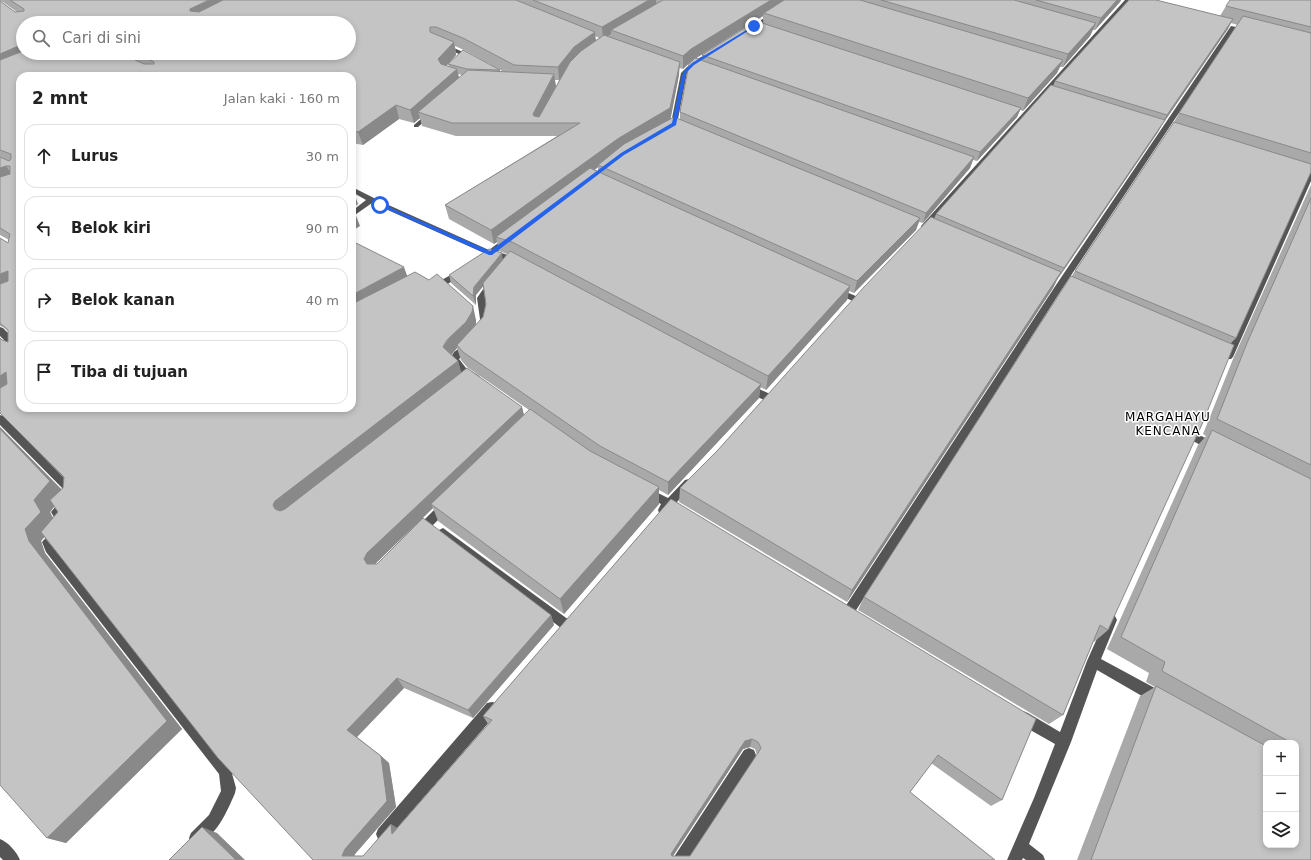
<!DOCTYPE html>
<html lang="id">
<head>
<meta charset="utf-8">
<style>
  body { margin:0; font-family:"DejaVu Sans",sans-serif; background:#f2f2f2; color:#222 }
  .controls { position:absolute; right:12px; bottom:12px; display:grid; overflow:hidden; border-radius:8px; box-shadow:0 2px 6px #0003 }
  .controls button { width:36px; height:36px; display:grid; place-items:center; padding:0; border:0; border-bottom:1px solid #e0e0e0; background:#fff; color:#222; font:20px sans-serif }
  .stop { position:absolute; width:12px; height:12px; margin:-9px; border:3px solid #2563eb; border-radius:50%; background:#fff }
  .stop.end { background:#2563eb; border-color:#fff; box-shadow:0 1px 4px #0008 }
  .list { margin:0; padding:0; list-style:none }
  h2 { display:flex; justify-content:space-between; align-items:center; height:52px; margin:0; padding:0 16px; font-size:17px }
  h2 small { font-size:13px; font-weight:400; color:#767676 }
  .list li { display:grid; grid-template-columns:26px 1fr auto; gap:12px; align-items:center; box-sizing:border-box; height:64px; margin:0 8px 8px; padding:0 8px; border:1px solid #e0e0e0; border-radius:12px }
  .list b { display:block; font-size:15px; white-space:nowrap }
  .list em { font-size:13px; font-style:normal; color:#767676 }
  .icon { flex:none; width:22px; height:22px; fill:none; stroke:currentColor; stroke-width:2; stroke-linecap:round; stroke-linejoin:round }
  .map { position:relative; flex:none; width:1311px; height:860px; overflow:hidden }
  .search { position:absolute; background:#fff; box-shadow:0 2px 6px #0003; left:16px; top:16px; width:340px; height:44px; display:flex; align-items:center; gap:10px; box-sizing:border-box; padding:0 14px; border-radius:22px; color:#767676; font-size:15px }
  .panel { position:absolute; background:#fff; box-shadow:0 2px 6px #0003; left:16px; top:72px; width:340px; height:340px; border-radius:12px }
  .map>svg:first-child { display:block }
</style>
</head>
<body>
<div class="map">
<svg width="1311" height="860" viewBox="0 0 1311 860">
  <rect width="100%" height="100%" fill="#fff"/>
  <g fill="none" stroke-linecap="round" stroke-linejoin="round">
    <path fill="#555" fill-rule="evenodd" d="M 792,0 L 799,0 L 751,31 L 746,30 Z
      M 1125,0 L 1131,0 L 927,230 L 921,230 L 921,226 Z
      M 1231,26 L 1236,27 L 1062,289 L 853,615 L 849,617 L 845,615 L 843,611 L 845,607 L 1056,285 Z
      M 443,43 L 474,57 L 475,58 L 470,59 L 441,46 L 441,44 Z
      M 711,51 L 716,52 L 695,65 L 687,73 L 677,124 L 671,128 L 667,128 L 667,126 L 671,123 L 681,73 L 691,63 Z
      M 429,112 L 434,113 L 418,127 L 414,127 L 414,125 Z
      M 1308,171 L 1311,171 L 1311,181 L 1233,357 L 1231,359 L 1225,359 L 1223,357 Z
      M 352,187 L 384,203 L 489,250 L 506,237 L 512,237 L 512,241 L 497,252 L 505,254 L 520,263 L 516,266 L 491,256 L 486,260 L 480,260 L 479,258 L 484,253 L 372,203 L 352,217 L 352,211 L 366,200 L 352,192 Z
      M 461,269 L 464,270 L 465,272 L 464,274 L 446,285 L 440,285 L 439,283 L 440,281 Z
      M 493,278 L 497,281 L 485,298 L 488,319 L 486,329 L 482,332 L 478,329 L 480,319 L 477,298 L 490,279 Z
      M 835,287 L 858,297 L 859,299 L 855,302 L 832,292 L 831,290 L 832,288 Z
      M 0,327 L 3,328 L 20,345 L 20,354 L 17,353 L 0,336 Z
      M 469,341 L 474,344 L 459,359 L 466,368 L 478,375 L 480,377 L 475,381 L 460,372 L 449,360 L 454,352 Z
      M 748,384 L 770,394 L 772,397 L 770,400 L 764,400 L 745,391 L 743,388 L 745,385 Z
      M 0,415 L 3,416 L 77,491 L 76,499 L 63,512 L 71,524 L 54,543 L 55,545 L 230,766 L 236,788 L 235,793 C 227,812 216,837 196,845 L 191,843 L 189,838 L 191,833 L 209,815 L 221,791 L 219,774 L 46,552 L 42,542 L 58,524 L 51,512 L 67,493 L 0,425 Z
      M 1195,433 L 1218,444 L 1219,447 L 1218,450 L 1210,450 L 1191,440 L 1190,437 L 1191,434 Z
      M 689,479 L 693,480 L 694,483 L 677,502 L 679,506 L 678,509 L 674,511 L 671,509 L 663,515 L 659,513 L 658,510 L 661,504 L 642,494 L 641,491 L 642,488 L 646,487 L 668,498 L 685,480 Z
      M 445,501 L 449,503 L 450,506 L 449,509 L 423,535 L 419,537 L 415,535 L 413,532 L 415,529 L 441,503 Z
      M 443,528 L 569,620 L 571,624 L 569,628 L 565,630 L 561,628 L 439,536 L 437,533 L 439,530 Z
      M 1111,614 L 1115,616 L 1117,620 L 1101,659 L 1164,693 L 1165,698 L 1164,703 L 1159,704 L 1154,703 L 1097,670 L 1071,742 L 1029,844 L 1043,855 L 1045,860 L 1026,860 L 1023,858 L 1022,860 L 1007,860 L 1034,798 L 1055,744 L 1018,723 L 1016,718 L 1018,713 L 1023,711 L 1028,713 L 1060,732 L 1087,661 L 1107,616 Z
      M 492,702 L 497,703 L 498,708 L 497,713 L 388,839 L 383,841 L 378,839 L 376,834 L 378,829 L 487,703 Z
      M 749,748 L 754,750 L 756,755 L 754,760 L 688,860 L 672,860 L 744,750 Z
      M 0,839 C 8,842 17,852 20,860 L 3,860 L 0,857 Z"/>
  </g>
  <path fill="#a9a9a9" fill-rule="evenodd" d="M 0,0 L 1121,0 L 1120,2 L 1095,30 L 1093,30 L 1090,36 L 1063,67 L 1060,67 L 1057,73 L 1023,111 L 1020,110 L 1017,117 L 977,161 L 973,160 L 970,168 L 923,223 L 919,222 L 916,230 L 854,293 L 849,291 L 847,300 L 766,390 L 760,387 L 759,398 L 668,495 L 659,490 L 659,504 L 564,614 L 438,521 L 433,508 L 375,564 L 551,615 L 554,625 L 473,718 L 404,688 L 357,737 L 381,756 L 389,763 L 396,807 L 355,854 L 354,856 L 363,856 L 397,828 L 488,724 L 483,716 L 671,499 L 1002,800 L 991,806 L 931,763 L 910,792 L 995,860 L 313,860 L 44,537 L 41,541 L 45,553 L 182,729 L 66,843 L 47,838 L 0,427 L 61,489 L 63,488 L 64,477 L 1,414 L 0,414 L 0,338 L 3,341 L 8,342 L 8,331 L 3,327 L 0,326 L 0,238 L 8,243 L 9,240 L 0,235 ZM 0,1 L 3,2 L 17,12 L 15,12 ZM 763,16 L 763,23 L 702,55 L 702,60 L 696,58 ZM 23,23 L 349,53 L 23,53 ZM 595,36 L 599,38 L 596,40 ZM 455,46 L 466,51 L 504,72 L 500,72 L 500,70 L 448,64 L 449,66 L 446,66 L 456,55 ZM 130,55 L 132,58 L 127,56 ZM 692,61 L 680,112 L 680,119 L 670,119 L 679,75 L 679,68 L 683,69 ZM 458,74 L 462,75 L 459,78 ZM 20,76 L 352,76 L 352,143 L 363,145 L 399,119 L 414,123 L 420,118 L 422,126 L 456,136 L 557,136 L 445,205 L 449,219 L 494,244 L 497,242 L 499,251 L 507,254 L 503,259 L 449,275 L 451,283 L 476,305 L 476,295 L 483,286 L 486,304 L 483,317 L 476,325 L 476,320 L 408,276 L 20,408 ZM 555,80 L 559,80 L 556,87 ZM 598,167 L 598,171 L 595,170 ZM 457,348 L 461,360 L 467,367 L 529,410 L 524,415 L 522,407 L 461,373 L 458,361 L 451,355 ZM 54,506 L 58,512 L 53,518 L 50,512 ZM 750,747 L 755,749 L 757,755 L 690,856 L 673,856 L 743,749 Z
    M 1311,0 L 1311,172 L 1236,338 L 1230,344 L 1108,630 L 1094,642 L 1093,641 L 1063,715 L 1049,724 L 858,610 L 864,597 L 1075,271 L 1173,124 L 1179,113 L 1238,25 L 1231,23 L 1162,125 L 1158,132 L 1057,280 L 1053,288 L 847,602 L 679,502 L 680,488 L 717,451 L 934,219 L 936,214 L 1053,86 L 1055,81 L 1220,16 L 1226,6 Z
    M 1311,185 L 1311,860 L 1077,860 L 1140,696 L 1155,687 L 1146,682 L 1149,673 L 1107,649 L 1198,445 L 1206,436 L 1203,434 L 1233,359 ZM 1266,743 L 1296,743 L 1266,845 Z"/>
  <path fill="#898989" d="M 209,0 L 239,0 L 196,22 L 190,11 L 190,9 Z
    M 649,0 L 656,0 L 656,8 L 611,30 L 611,34 L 603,39 L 602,27 Z
    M 771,0 L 789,0 L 764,13 L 763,16 L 690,62 L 683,69 L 683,56 L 691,49 Z
    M 1117,0 L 1121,0 L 1120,2 L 1095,30 L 1101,18 Z
    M 1233,19 L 1228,29 L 1162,125 L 1158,132 L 1057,280 L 1064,268 L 1167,115 Z
    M 1096,23 L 1090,36 L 1063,67 L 1068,54 Z
    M 595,32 L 596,44 L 559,80 L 558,67 L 574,47 Z
    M 454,42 L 456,55 L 441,72 L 438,59 Z
    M 23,44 L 23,53 L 0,71 L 0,54 Z
    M 121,53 L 129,53 L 130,55 L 124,57 Z
    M 1063,60 L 1057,73 L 1023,111 L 1028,98 Z
    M 680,62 L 679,75 L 670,122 L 598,165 L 598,167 L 501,239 L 496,237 L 497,242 L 494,244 L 491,230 Z
    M 457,69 L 460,82 L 418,112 L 420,118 L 414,123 L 410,110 Z
    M 554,74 L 556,87 L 537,123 L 533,114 Z
    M 396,105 L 399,119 L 363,145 L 358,132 Z
    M 1021,108 L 1017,117 L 977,161 L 980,152 Z
    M 974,157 L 970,168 L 923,223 L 926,213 Z
    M 6,166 L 16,180 L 0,186 L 0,168 Z
    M 353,190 L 358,204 L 352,209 L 352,191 Z
    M 355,213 L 360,226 L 352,231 L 352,214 Z
    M 920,218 L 916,230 L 854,293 L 857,281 Z
    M 502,253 L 503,262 L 476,295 L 476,305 L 473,296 L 474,287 Z
    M 404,267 L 409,281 L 352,312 L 352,295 Z
    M 8,271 L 20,284 L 0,293 L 0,274 Z
    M 1061,272 L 1053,288 L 847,602 L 852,590 Z
    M 850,286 L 847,300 L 766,390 L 768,376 Z
    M 473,306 L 476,320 L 476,325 L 457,345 L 457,348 L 452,354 L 448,360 L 443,347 Z
    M 458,361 L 462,375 L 284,513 L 275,509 L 273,505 L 275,501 Z
    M 6,372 L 20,385 L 0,397 L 0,376 Z
    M 761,384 L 759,398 L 668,495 L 668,482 Z
    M 522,407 L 525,420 L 431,504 L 433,508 L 374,565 L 372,571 L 364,559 L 367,553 Z
    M 0,427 L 65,493 L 50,512 L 56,524 L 41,541 L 45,553 L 182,729 L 66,843 L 47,838 L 29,541 L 25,529 L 34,500 L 0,429 Z
    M 659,487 L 659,504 L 564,614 L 560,599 Z
    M 551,615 L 554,625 L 473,718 L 468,710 Z
    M 397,678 L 404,688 L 356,738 L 347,730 Z
    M 752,739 L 750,747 L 743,749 L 671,859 L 671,854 L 745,741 Z
    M 381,756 L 389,763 L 396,807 L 355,854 L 353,860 L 342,856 Z
    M 391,824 L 399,829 L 392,834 Z
    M 202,827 L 217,833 L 245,860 L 236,860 Z"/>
  <path fill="#c4c4c4" stroke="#898989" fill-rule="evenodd" d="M 10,0 L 209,0 L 190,9 L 190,11 L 199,12 L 223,0 L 516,0 L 595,32 L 574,47 L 558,67 L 514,65 L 463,38 L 436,27 L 430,27 L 430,32 L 454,42 L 438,59 L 441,64 L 457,69 L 410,110 L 396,105 L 358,132 L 352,131 L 352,76 L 20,76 L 20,408 L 352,408 L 352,304 L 415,272 L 429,280 L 437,274 L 473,306 L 472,312 L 466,322 L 447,340 L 443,347 L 458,361 L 275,501 L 273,505 L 275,509 L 280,511 L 285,509 L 467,368 L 522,407 L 367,553 L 364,559 L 367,564 L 377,564 L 423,518 L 551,615 L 468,710 L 397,678 L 347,730 L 381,756 L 387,801 L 345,849 L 342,856 L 363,856 L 391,824 L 392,834 L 492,720 L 483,716 L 671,499 L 1036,719 L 1002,800 L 938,755 L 910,792 L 995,860 L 313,860 L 218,758 L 41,532 L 58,512 L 50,500 L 63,488 L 64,477 L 0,413 L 0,388 L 7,384 L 6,372 L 0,376 L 0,338 L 2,340 L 8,342 L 8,330 L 0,323 L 0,284 L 8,281 L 8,271 L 0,274 L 0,238 L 8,243 L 10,234 L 0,228 L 0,177 L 10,174 L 10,166 L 6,166 L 0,168 L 0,157 L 9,161 L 11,159 L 11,154 L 0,150 L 0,60 L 23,51 L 23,53 L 120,53 L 144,64 L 154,64 L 154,62 L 136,53 L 349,53 L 349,23 L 23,23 L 23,44 L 0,54 L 0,1 L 15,12 L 24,11 L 24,9 ZM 752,739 L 758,742 L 761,748 L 758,753 L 690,856 L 672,856 L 671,854 L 745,741 Z
    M 533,0 L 649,0 L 602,27 Z
    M 663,0 L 771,0 L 691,49 L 683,56 L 611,30 Z
    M 784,0 L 860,0 L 1063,60 L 1028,98 L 764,13 Z
    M 881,0 L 1014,0 L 1096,23 L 1068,54 Z
    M 1036,0 L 1117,0 L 1101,18 Z
    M 1129,0 L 1156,0 L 1233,19 L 1167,115 L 1055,81 Z
    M 1230,0 L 1311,0 L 1311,27 L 1226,6 Z
    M 1243,16 L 1311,33 L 1311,153 L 1179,113 Z
    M 756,21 L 1021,108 L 980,152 L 702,55 Z
    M 604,35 L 680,62 L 670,108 L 619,138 L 491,230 L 445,205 L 580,123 L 452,123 L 418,112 L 468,70 L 554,74 L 533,114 L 534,116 L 539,117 L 570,62 L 581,51 Z
    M 463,50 L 500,70 L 467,69 L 448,64 Z
    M 695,58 L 974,157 L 926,213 L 680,112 L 689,64 Z
    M 1051,85 L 1165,120 L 1064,268 L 936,214 Z
    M 674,117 L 920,218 L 857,281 L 598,165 L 624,144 Z
    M 1174,122 L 1311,164 L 1311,172 L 1236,338 L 1075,271 Z
    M 590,168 L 850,286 L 768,376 L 512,242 L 496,237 Z
    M 1311,198 L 1311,465 L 1217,419 L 1247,343 Z
    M 352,207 L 355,213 L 352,214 Z
    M 931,217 L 1061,272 L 852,590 L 680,488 L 717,451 L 864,287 Z
    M 352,241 L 404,267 L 352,295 Z
    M 489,249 L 502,253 L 474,287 L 473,296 L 449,275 Z
    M 510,251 L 761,384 L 668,482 L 600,446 L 463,352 L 457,345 L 483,317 L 486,304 L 483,283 Z
    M 1071,276 L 1234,345 L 1203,422 L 1108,630 L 1100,625 L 1063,715 L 864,597 Z
    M 530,409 L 590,451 L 659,487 L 560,599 L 431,504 Z
    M 0,429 L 50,481 L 34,500 L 41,512 L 25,529 L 29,541 L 167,721 L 47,838 L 0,785 Z
    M 1212,430 L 1311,479 L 1311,860 L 1091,860 L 1156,686 L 1266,746 L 1266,845 L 1296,845 L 1296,743 L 1288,743 L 1288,741 L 1162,671 L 1165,662 L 1121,637 Z
    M 202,827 L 236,860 L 169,860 Z"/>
  <path fill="#2563eb" d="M 753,26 L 756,26 L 694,65 L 686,73 L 676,125 L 624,155 L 492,255 L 489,255 L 378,205 L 382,204 L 490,251 L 621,153 L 672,123 L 683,72 L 692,63 Z"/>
  <g text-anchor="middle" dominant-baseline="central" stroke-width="3" stroke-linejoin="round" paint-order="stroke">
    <g font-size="12" letter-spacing="1" fill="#000" stroke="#fff">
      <text x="1168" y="417">MARGAHAYU<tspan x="1168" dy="14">KENCANA</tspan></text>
    </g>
  </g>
</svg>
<div class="controls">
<button>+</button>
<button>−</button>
<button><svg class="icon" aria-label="layers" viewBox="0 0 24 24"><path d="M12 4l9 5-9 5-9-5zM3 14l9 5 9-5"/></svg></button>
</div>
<div class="stop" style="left:380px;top:205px"></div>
<div class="stop end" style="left:754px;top:26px"></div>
<div class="search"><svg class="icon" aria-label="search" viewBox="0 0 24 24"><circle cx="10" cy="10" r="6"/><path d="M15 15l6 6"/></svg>Cari di sini</div>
<section class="panel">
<h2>2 mnt<small>Jalan kaki · 160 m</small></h2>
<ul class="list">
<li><svg class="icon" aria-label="ahead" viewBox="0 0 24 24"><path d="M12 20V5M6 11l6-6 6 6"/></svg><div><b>Lurus</b></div><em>30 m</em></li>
<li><svg class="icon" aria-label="left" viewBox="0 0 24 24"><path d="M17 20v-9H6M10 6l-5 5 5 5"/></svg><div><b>Belok kiri</b></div><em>90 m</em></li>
<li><svg class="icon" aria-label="right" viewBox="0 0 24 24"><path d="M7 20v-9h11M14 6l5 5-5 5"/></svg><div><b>Belok kanan</b></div><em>40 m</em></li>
<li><svg class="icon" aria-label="arrive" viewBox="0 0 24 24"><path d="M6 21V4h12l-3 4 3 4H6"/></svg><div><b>Tiba di tujuan</b></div></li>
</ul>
</section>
</div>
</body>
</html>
